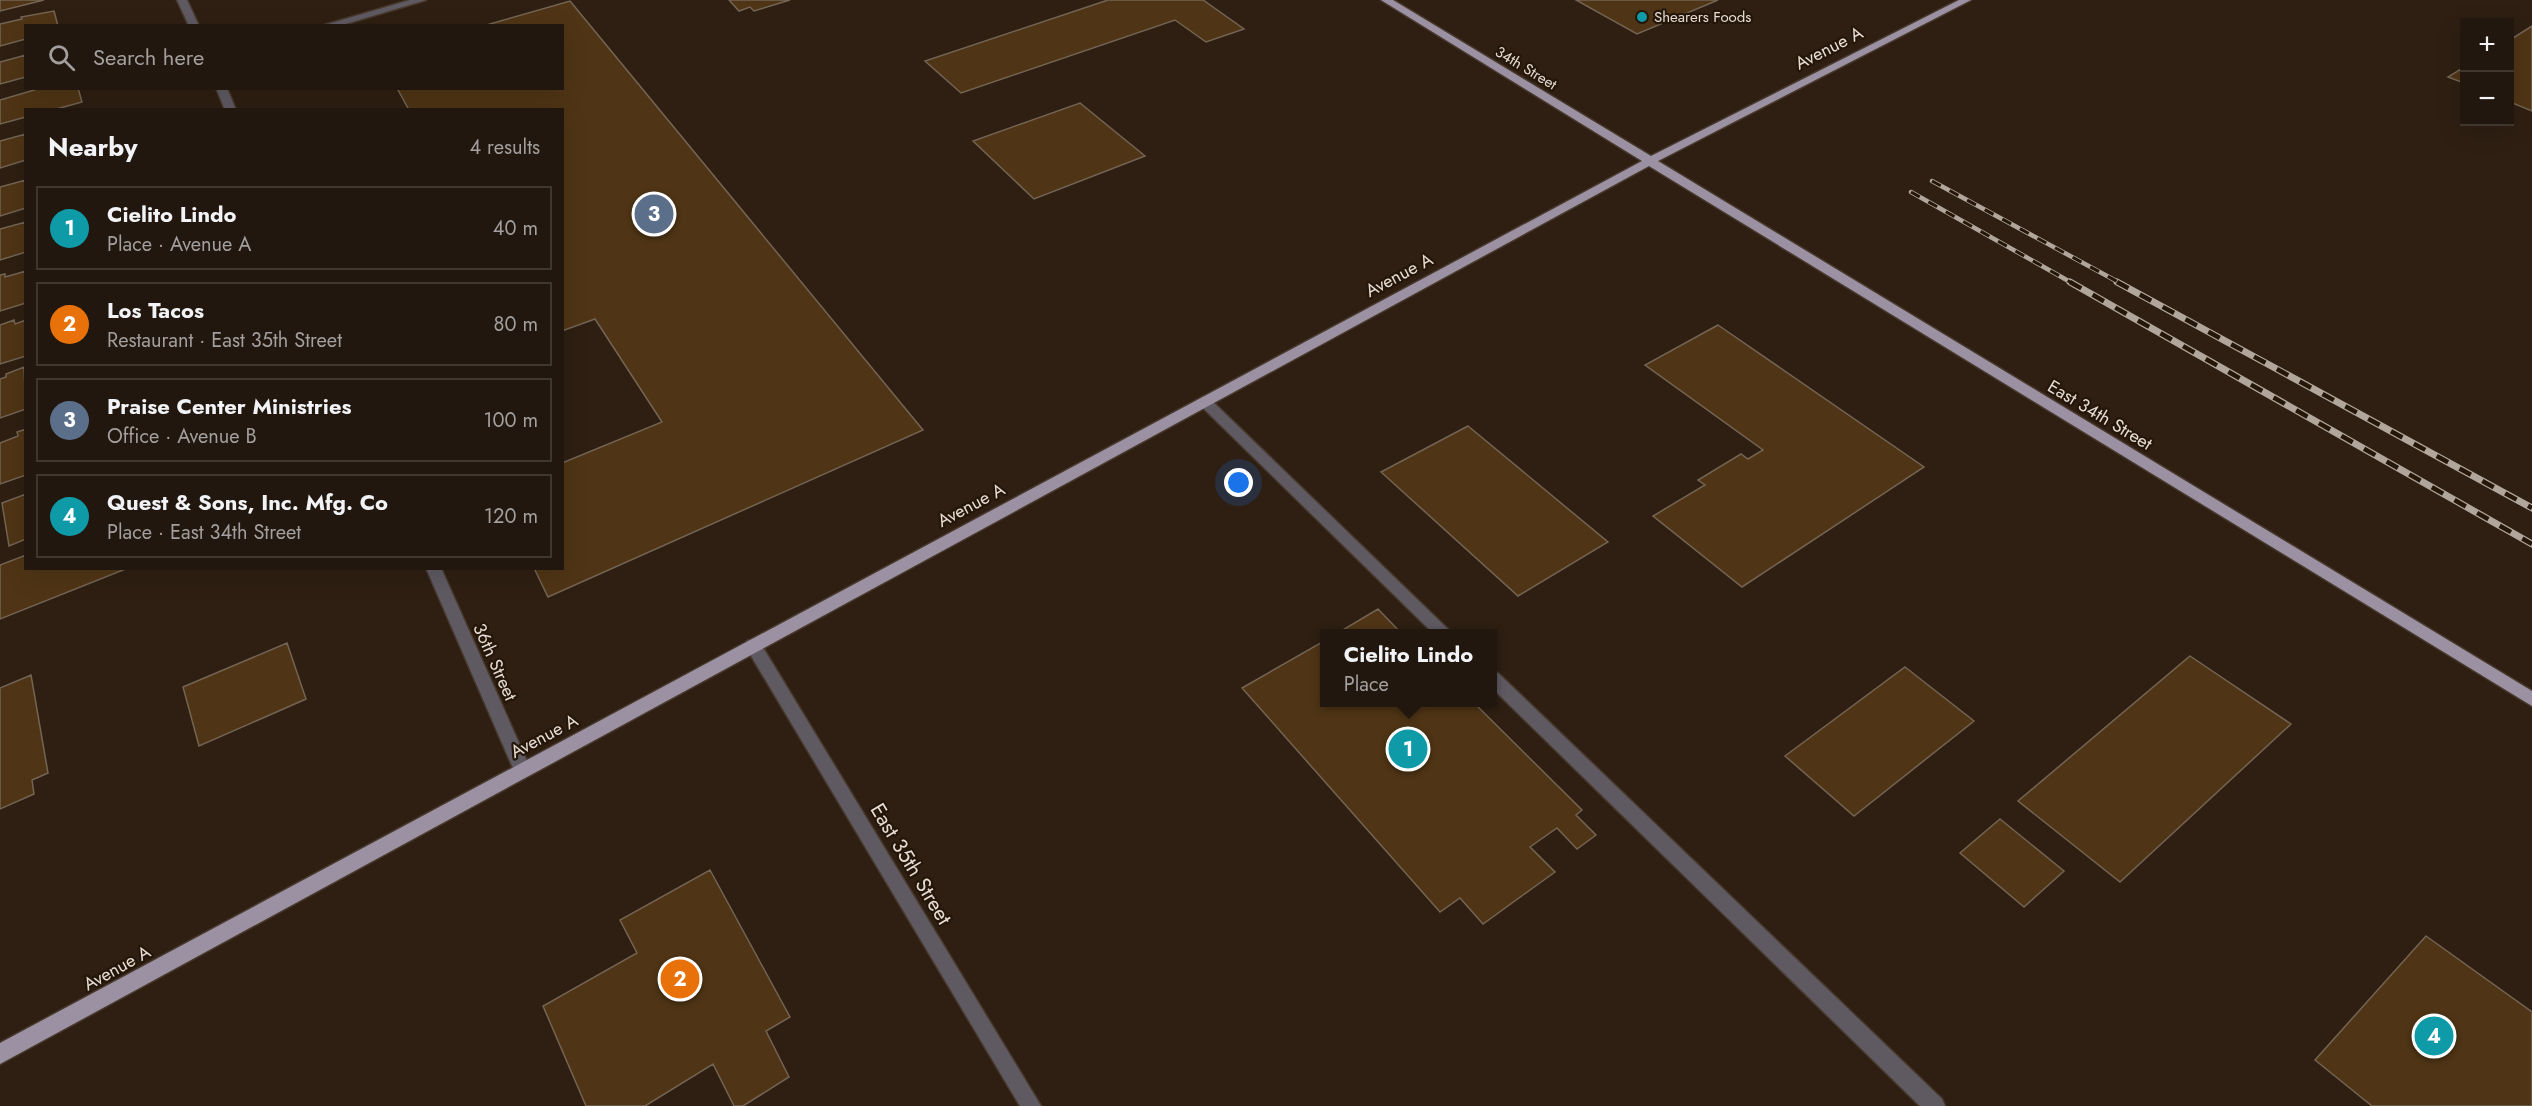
<!DOCTYPE html>
<html lang="en">
<head>
<meta charset="utf-8">
<style>
  body { margin:0; font-family:Jost,sans-serif; background:#2a2017; color:#f1f3f6 }
  .controls { position:absolute; right:18px; top:18px; display:grid; overflow:hidden; border-radius:0px; box-shadow:0 6px 24px #0002 }
  .controls button { width:54px; height:54px; display:grid; place-items:center; padding:0; border:0; border-bottom:2px solid #3f362e; background:#22170e; color:#f1f3f6; font:30px sans-serif }
  .you { position:absolute; left:1239px; top:483px; width:21px; height:21px; margin:-15px; border:4px solid #fff; border-radius:50%; background:#1a73e8; box-shadow:0 0 0 9px #1a73e833 }
  .badge { display:grid; place-items:center; width:39px; height:39px; border-radius:50%; background:#8fb8fd; color:#fff; font-size:20px; font-weight:700 }
  .pin { position:absolute; translate:-50% -50%; border:3px solid #fff; box-shadow:0 2px 6px #0006 }
  .popup { position:absolute; left:1320px; top:629px; width:177px; height:78px; box-sizing:border-box; display:grid; place-content:center; border-radius:0px; background:#22170e; filter:drop-shadow(0 2px 4px #0005); font-size:20px; white-space:nowrap; color:#a29f9e }
  .popup b { font-size:22px; color:#f1f3f6 }
  .popup::after { content:''; position:absolute; left:50%; top:100%; margin-left:-12px; border:12px solid transparent; border-top-color:#22170e }
  .list { margin:0; padding:0; list-style:none }
  h2 { display:flex; justify-content:space-between; align-items:center; height:78px; margin:0; padding:0 24px; font-size:26px }
  h2 small { font-size:20px; font-weight:400; color:#a29f9e }
  .list li { display:grid; grid-template-columns:39px 1fr auto; gap:18px; align-items:center; box-sizing:border-box; height:84px; margin:0 12px 12px; padding:0 12px; border:2px solid #3f362e; border-radius:0px }
  .list b { display:block; font-size:22px; white-space:nowrap }
  .list p { margin:0; font-size:20px; white-space:nowrap; color:#a29f9e }
  .list em { font-size:20px; font-style:normal; color:#a29f9e }
  .icon { flex:none; width:33px; height:33px; fill:none; stroke:currentColor; stroke-width:2; stroke-linecap:round; stroke-linejoin:round }
  .map { position:relative; flex:none; width:2532px; height:1106px; overflow:hidden }
  .search { position:absolute; background:#22170e; box-shadow:0 6px 24px #0002; left:24px; top:24px; width:540px; height:66px; display:flex; align-items:center; gap:15px; box-sizing:border-box; padding:0 21px; border-radius:0px; color:#a29f9e; font-size:22px }
  .panel { position:absolute; background:#22170e; box-shadow:0 6px 24px #0002; left:24px; top:108px; width:540px; height:462px; border-radius:0px }
  .map>svg:first-child { display:block }
</style>
</head>
<body>
<div class="map">
<svg width="2532" height="1106" viewBox="0 0 2532 1106">
  <rect width="100%" height="100%" fill="#2e1f12"/>
  <path fill="#4f3515" stroke="#736454" stroke-width="1.5" d="M 0,0 L 44,0 L 0,11 Z
    M 729,0 L 790,0 L 754,11 L 750,7 L 739,11 Z
    M 1108,0 L 1203,0 L 1244,29 L 1206,42 L 1175,20 L 961,93 L 925,61 Z
    M 1576,0 L 1718,0 L 1637,34 Z
    M 570,1 L 923,430 L 548,597 L 534,568 L 562,568 L 562,463 L 662,422 L 595,319 L 562,331 L 562,110 L 409,110 L 397,88 L 562,88 L 562,26 L 483,26 Z
    M 54,11 L 58,26 L 26,26 L 26,39 L 0,46 L 0,24 L 22,19 L 21,17 Z
    M 2532,26 L 2532,111 L 2510,102 L 2510,40 Z
    M 26,55 L 26,77 L 0,84 L 0,62 Z
    M 2464,67 L 2464,83 L 2448,77 Z
    M 41,88 L 78,88 L 82,102 L 53,110 L 26,110 L 26,117 L 0,124 L 0,100 Z
    M 1080,103 L 1145,156 L 1034,199 L 973,141 Z
    M 26,134 L 26,160 L 0,168 L 0,141 Z
    M 26,180 L 26,208 L 0,216 L 0,187 Z
    M 26,222 L 26,252 L 0,260 L 0,229 Z
    M 26,271 L 26,303 L 0,311 L 0,275 L 5,274 L 5,277 Z
    M 14,320 L 15,324 L 26,320 L 26,356 L 0,364 L 0,325 Z
    M 1718,325 L 1924,467 L 1742,587 L 1653,516 L 1705,485 L 1698,480 L 1741,454 L 1748,459 L 1763,450 L 1645,365 Z
    M 24,367 L 26,409 L 0,418 L 0,379 L 6,377 L 6,374 Z
    M 1468,426 L 1608,542 L 1518,596 L 1381,472 Z
    M 26,429 L 26,475 L 0,484 L 0,443 L 18,436 L 17,432 Z
    M 26,494 L 26,539 L 9,546 L 2,503 Z
    M 26,555 L 26,568 L 128,568 L 0,619 L 0,565 Z
    M 1378,609 L 1402,634 L 1336,634 Z
    M 1324,641 L 1324,702 L 1473,702 L 1582,810 L 1576,815 L 1596,835 L 1577,849 L 1557,828 L 1530,847 L 1555,872 L 1483,924 L 1460,898 L 1440,912 L 1242,688 Z
    M 287,643 L 306,699 L 199,746 L 183,687 Z
    M 2190,656 L 2291,724 L 2120,882 L 2018,801 Z
    M 1905,667 L 1974,721 L 1854,816 L 1785,756 Z
    M 31,675 L 48,773 L 32,780 L 34,794 L 0,809 L 0,688 Z
    M 2000,819 L 2064,871 L 2024,907 L 1960,853 Z
    M 710,870 L 790,1017 L 766,1031 L 789,1077 L 743,1106 L 734,1106 L 713,1064 L 645,1106 L 586,1106 L 543,1006 L 637,953 L 620,920 Z
    M 2426,936 L 2532,1012 L 2532,1106 L 2372,1106 L 2315,1060 Z"/>
  <g fill="none" stroke-linecap="round" stroke-linejoin="round">
    <g stroke="#48392d" stroke-width="3">
      <path id="minor" d="M 177,0 L 187,0 L 199,26 L 189,26 Z
        M 410,0 L 426,0 L 339,26 L 321,26 Z
        M 216,88 L 227,88 L 236,110 L 225,110 Z
        M 1205,397 L 1210,399 L 1453,634 L 1434,634 L 1200,405 L 1198,402 L 1200,399 Z
        M 426,568 L 441,568 L 531,770 L 528,775 L 522,777 L 516,775 Z
        M 753,639 L 759,641 L 1041,1106 L 1020,1106 L 747,649 L 745,645 L 747,641 Z
        M 1492,672 L 1498,673 L 1942,1099 L 1945,1106 L 1920,1106 L 1492,688 Z"/>
    </g>
    <g stroke="#48392d" stroke-width="3">
      <path id="major" d="M 1381,0 L 1393,0 L 1651,156 L 1959,0 L 1971,0 L 1658,161 L 2532,691 L 2532,706 L 1649,166 L 0,1064 L 0,1043 L 1642,161 Z"/>
    </g>
    <use href="#minor" fill="#5f5a62" fill-rule="evenodd"/>
    <use href="#major" fill="#9b91a2" fill-rule="evenodd"/>
    <g stroke="#b1a69c" stroke-width="4.5">
      <path id="rail-far1" d="M 1932,181 L 2120,283
        M 1911,192 L 2072,283"/>
    </g>
    <g stroke="#b1a69c" stroke-width="7">
      <path id="rail" d="M 2070,282 L 2532,544
        M 2117,282 L 2532,508"/>
    </g>
    <use href="#rail-far1" stroke="#241609" stroke-width="3" stroke-dasharray="10" stroke-linecap="butt"/>
    <use href="#rail" stroke="#241609" stroke-width="4.5" stroke-dasharray="13" stroke-linecap="butt"/>
  </g>
  <circle fill="#0f9aa8" stroke="#241609" stroke-width="2" cx="1642" cy="17" r="6"/>
  <g text-anchor="middle" dominant-baseline="central" stroke-width="4.5" stroke-linejoin="round" paint-order="stroke">
    <g font-size="15" fill="#e6dcd4" stroke="#241609" text-anchor="start">
      <text x="1654" y="17">Shearers Foods</text>
    </g>
    <g font-size="15" fill="#e6dcd4" stroke="#241609">
      <text transform="translate(1526 68) rotate(31)">34th Street</text>
    </g>
    <g font-size="18" fill="#e6dcd4" stroke="#241609">
      <text transform="translate(1829 48) rotate(-27)">Avenue A</text>
      <text transform="translate(1399 275) rotate(-28)">Avenue A</text>
      <text transform="translate(2100 415) rotate(31)">East 34th Street</text>
      <text transform="translate(971 505) rotate(-28)">Avenue A</text>
      <text transform="translate(495 662) rotate(66)">36th Street</text>
      <text transform="translate(544 736) rotate(-28)">Avenue A</text>
      <text transform="translate(117 968) rotate(-29)">Avenue A</text>
    </g>
    <g font-size="21" fill="#e6dcd4" stroke="#241609">
      <text transform="translate(911 864) rotate(59)">East 35th Street</text>
    </g>
  </g>
</svg>
<div class="controls">
<button>+</button>
<button>−</button>
</div>
<div class="you"></div>
<div class="pin badge" style="left:1408px;top:749px;background:#0f9aa8">1</div>
<div class="popup"><b>Cielito Lindo</b>Place</div>
<div class="pin badge" style="left:680px;top:979px;background:#e8710a">2</div>
<div class="pin badge" style="left:654px;top:214px;background:#5c6f8a">3</div>
<div class="pin badge" style="left:2434px;top:1036px;background:#0f9aa8">4</div>
<div class="search"><svg class="icon" aria-label="search" viewBox="0 0 24 24"><circle cx="10" cy="10" r="6"/><path d="M15 15l6 6"/></svg>Search here</div>
<section class="panel">
<h2>Nearby<small>4 results</small></h2>
<ul class="list">
<li><span class="badge" style="background:#0f9aa8">1</span><div><b>Cielito Lindo</b><p>Place · Avenue A</p></div><em>40 m</em></li>
<li><span class="badge" style="background:#e8710a">2</span><div><b>Los Tacos</b><p>Restaurant · East 35th Street</p></div><em>80 m</em></li>
<li><span class="badge" style="background:#5c6f8a">3</span><div><b>Praise Center Ministries</b><p>Office · Avenue B</p></div><em>100 m</em></li>
<li><span class="badge" style="background:#0f9aa8">4</span><div><b>Quest &amp; Sons, Inc. Mfg. Co</b><p>Place · East 34th Street</p></div><em>120 m</em></li>
</ul>
</section>
</div>
</body>
</html>
